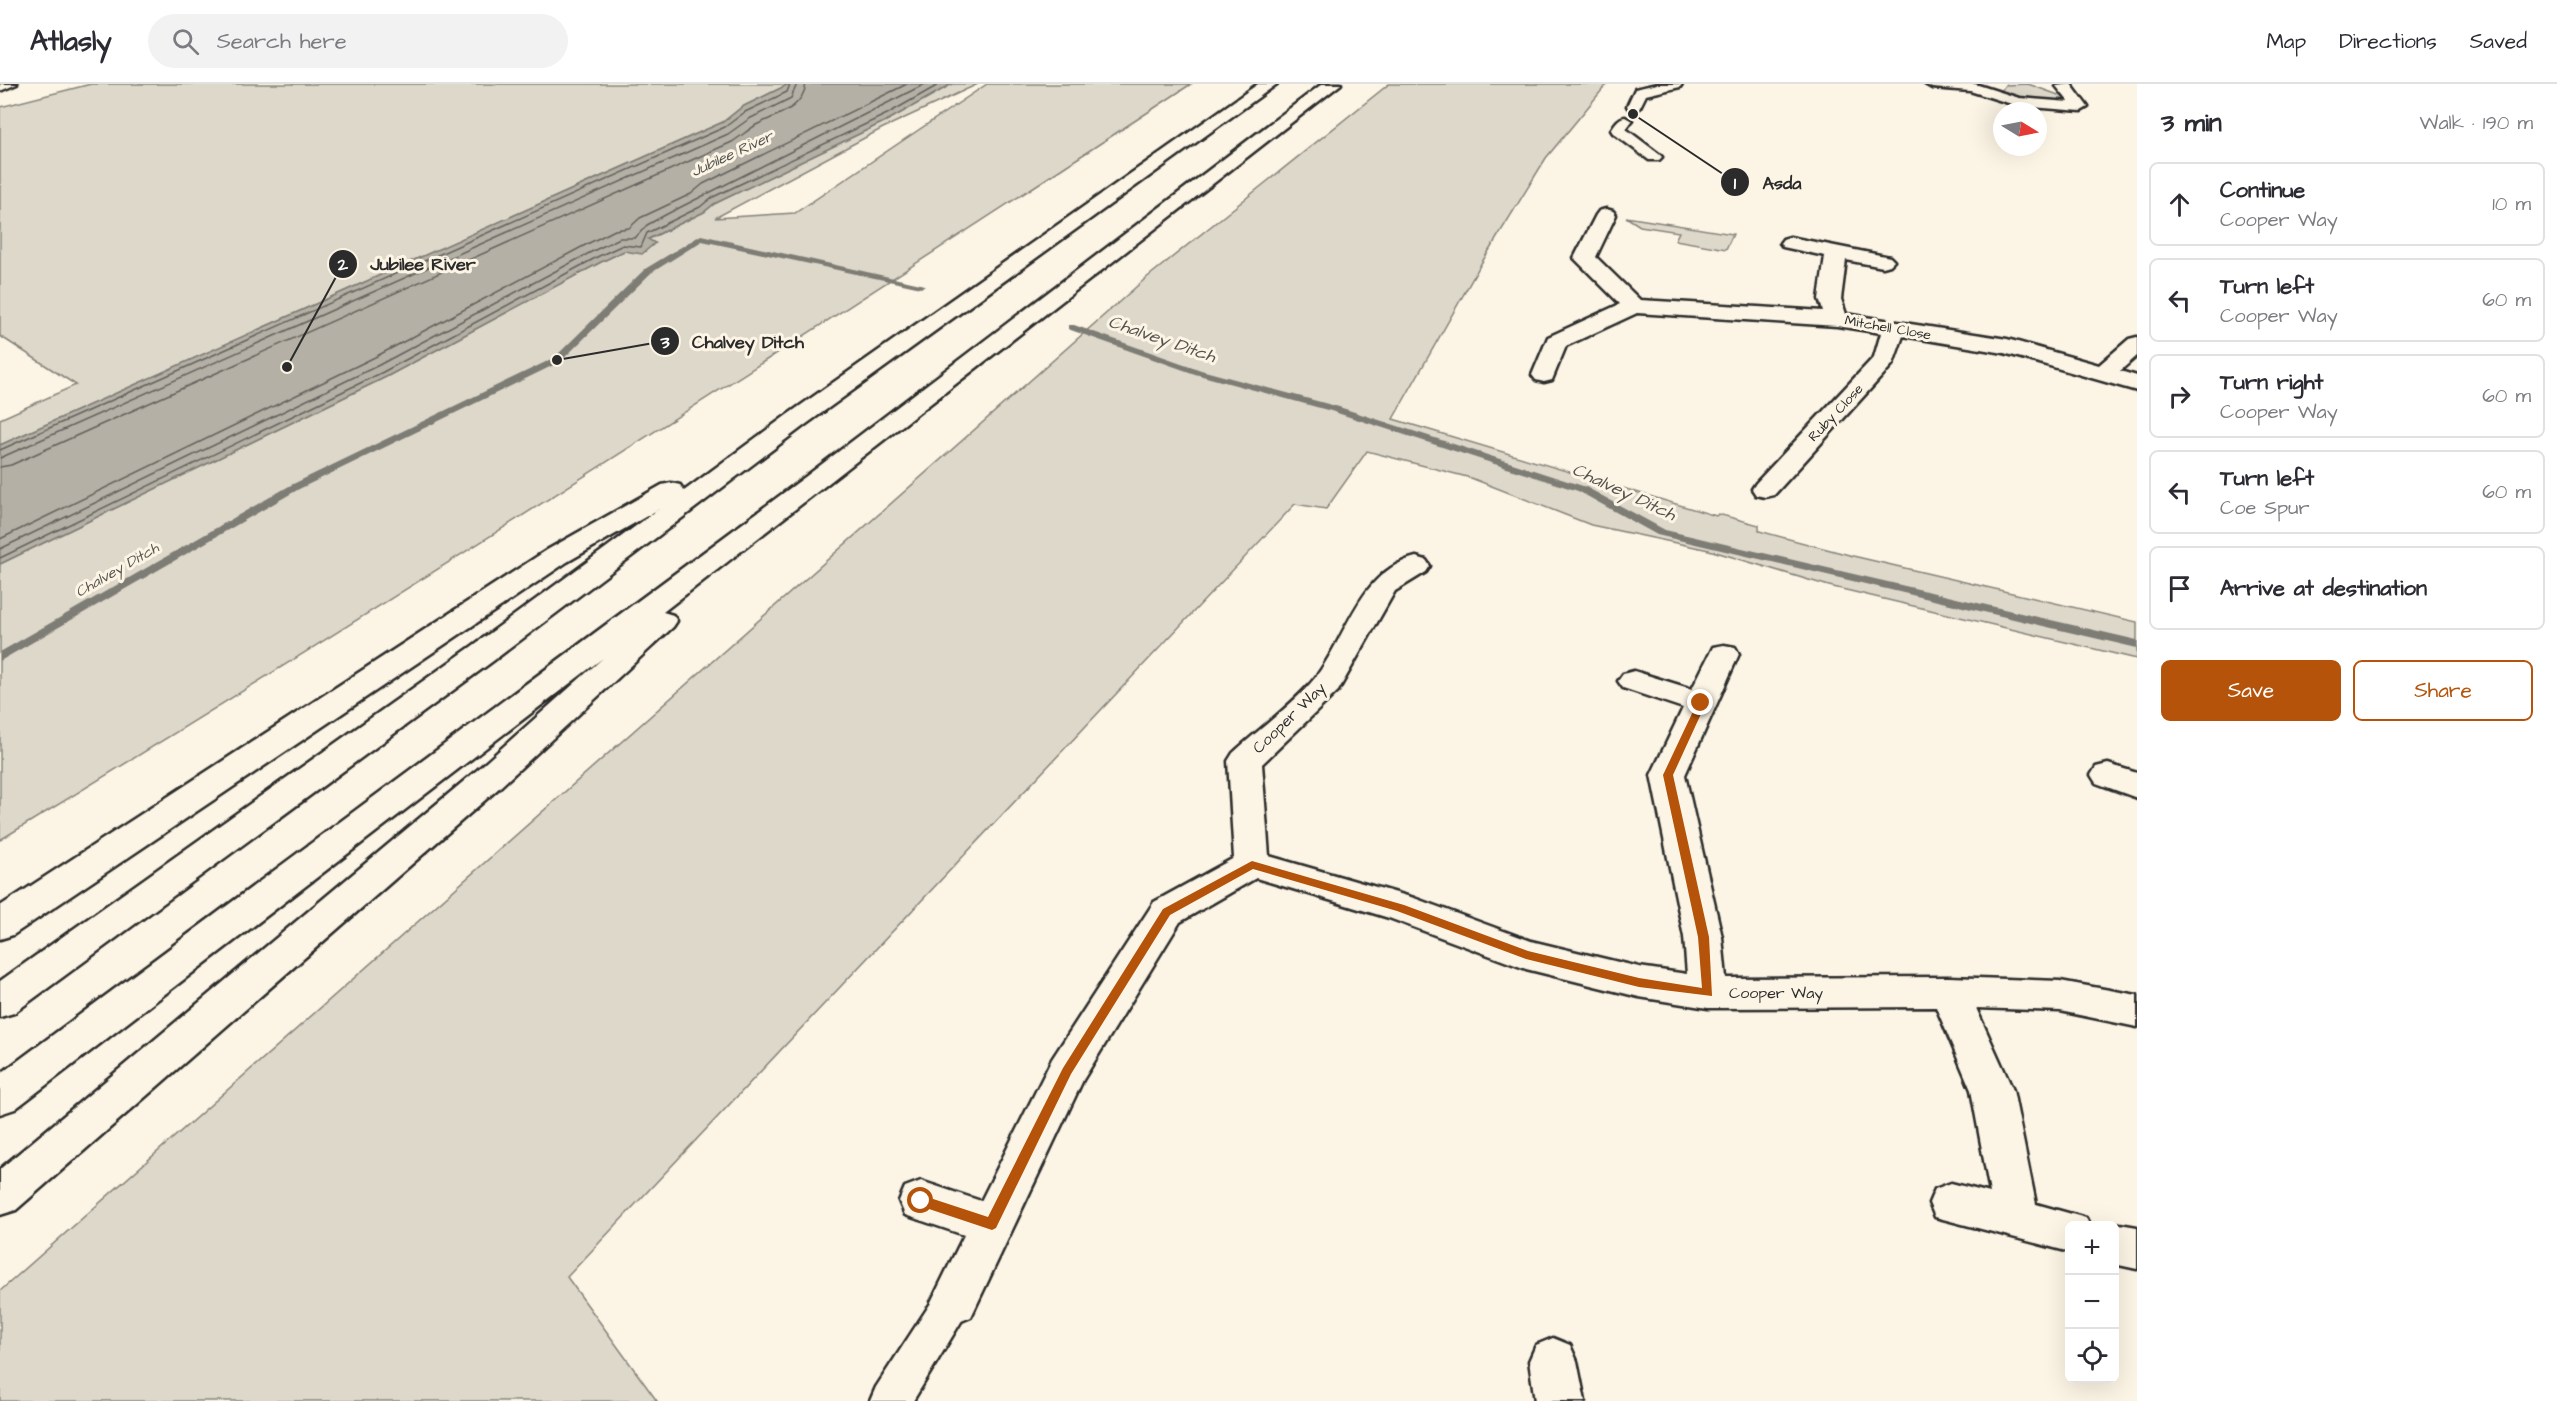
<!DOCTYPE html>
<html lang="en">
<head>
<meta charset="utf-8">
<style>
  body { margin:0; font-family:"Architects Daughter",sans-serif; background:#f2f2f3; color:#2b2b33 }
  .controls { position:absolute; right:18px; bottom:18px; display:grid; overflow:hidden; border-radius:9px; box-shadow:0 6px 24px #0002 }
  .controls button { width:54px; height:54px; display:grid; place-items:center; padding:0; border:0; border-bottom:2px solid #e1e1e2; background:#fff; color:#2b2b33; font:30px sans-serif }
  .compass { position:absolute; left:1993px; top:18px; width:54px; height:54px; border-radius:50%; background:#fff; box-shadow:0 6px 24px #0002; rotate:100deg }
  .stop { position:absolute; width:18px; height:18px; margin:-14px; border:4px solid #b45309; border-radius:50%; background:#fff }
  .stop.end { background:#b45309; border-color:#fff; box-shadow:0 2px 6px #0008 }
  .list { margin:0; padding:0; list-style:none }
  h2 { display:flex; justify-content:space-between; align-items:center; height:78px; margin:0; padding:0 24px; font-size:26px }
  h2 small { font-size:20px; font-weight:400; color:#7c7c81 }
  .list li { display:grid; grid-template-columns:39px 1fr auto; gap:18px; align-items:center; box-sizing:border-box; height:84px; margin:0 12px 12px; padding:0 12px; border:2px solid #e1e1e2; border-radius:9px }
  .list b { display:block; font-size:22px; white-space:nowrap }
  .list p { margin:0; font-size:20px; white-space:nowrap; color:#7c7c81 }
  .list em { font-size:20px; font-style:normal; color:#7c7c81 }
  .actions { display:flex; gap:12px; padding:18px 24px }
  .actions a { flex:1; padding:14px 0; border:2px solid #b45309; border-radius:9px; text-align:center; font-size:21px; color:#b45309 }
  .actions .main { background:#b45309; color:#fff }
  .icon { flex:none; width:33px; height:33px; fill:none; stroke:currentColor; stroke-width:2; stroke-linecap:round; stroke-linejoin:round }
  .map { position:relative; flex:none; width:2137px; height:1317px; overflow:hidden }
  header { display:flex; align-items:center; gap:36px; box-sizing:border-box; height:84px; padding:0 30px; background:#fff; border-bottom:2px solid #e1e1e2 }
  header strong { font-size:28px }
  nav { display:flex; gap:33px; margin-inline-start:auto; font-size:21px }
  .search { width:420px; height:54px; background:#f2f2f3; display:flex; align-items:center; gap:15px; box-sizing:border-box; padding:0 21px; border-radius:33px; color:#7c7c81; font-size:22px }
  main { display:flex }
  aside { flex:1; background:#fff }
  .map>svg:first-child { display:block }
</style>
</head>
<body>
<header>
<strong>Atlasly</strong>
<div class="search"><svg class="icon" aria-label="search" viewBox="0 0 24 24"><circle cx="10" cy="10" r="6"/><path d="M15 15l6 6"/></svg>Search here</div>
<nav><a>Map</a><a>Directions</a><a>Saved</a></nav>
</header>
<main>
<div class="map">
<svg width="2137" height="1317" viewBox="0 0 2137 1317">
  <rect width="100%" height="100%" fill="#fcf5e5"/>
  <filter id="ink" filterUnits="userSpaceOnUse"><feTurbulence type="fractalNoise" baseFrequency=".0167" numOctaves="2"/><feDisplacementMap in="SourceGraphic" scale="12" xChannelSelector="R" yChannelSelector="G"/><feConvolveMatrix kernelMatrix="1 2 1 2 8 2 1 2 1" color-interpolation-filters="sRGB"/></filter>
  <g filter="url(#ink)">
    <path fill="#ded8ca" stroke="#84827a" stroke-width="1.5" d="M 91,0 L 789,0 L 742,23 L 723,38 L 0,361 L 0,335 L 76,301 L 0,252 L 0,23 Z
      M 952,0 L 978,0 L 883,44 L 715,134 L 795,129 L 987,0 L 1191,0 C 798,258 402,512 0,756 L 0,480 L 386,293 L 601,178 L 624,167 L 655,159 L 647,156 L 704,128 L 714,120 L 890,35 Z
      M 1389,0 L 1607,0 L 1546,74 L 1482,178 L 1393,335 L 1716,432 L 1718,430 L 1759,441 L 1759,447 L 1853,472 L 2137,538 L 2137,575 L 1829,502 L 1709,466 L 1591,441 L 1471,394 L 1367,367 L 1326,425 L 1295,420 L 567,1193 L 657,1317 L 0,1317 L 0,1207 L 1145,195 Z
      M 2028,0 L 2064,13 C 2052,21 2014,15 2001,7 L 2005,1 Z
      M 1626,133 L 1733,150 L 1726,165 L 1675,156 L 1679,148 L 1640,142 Z"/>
    <path fill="#b4b0a5" stroke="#7d7b74" stroke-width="1.5" d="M 789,0 L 952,0 L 890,35 L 714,120 L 704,128 L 648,155 L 655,159 L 642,170 L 624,167 L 601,178 L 386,293 L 0,480 L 0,361 L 723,38 L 742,23 Z"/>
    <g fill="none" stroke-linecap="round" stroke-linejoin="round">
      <path stroke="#62605c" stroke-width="1.5" d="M 0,366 L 725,43 L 745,28 L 787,8 L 790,0
        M 0,374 L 728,50 L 749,35 L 791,14 L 797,0
        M 0,383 L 11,381 L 732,58 C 740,53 748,46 756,41 C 777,30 802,26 806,0
        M 0,455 L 375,273 L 591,158 L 615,146 L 629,144 L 640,134 L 691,110 L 703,100 L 907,0
        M 0,465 L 379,281 L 595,166 L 620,154 L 635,154 L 647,141 L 667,130 L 925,0
        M 0,474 L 383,288 L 599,172 L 623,161 L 641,163 L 647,149 L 700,123 L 711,114 L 887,30 L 940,0"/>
      <path fill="#7d7b74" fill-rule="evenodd" d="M 701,151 L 925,201 L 921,204 L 702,157 L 651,189 L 560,278 L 299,405 L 0,577 L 0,568 L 291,401 L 554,274 L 645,185 Z
        M 1068,241 L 1074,241 L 1201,286 L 1339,323 L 1586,403 L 1665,446 L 2137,556 L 2137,564 L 1657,451 L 1578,407 L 1331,327 L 1195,290 L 1068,245 Z"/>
      <g stroke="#2b2b2b" stroke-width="5">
        <path id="lane" d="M 0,0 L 17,0 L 0,7 Z
          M 1657,0 L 1682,0 L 1680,3 L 1646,11 L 1639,25 L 1629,25 L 1627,22 L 1635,5 Z
          M 1925,0 L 1975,0 L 2019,14 L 2069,18 L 2056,2 L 2071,0 L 2088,23 L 2081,27 L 2018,22 L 1970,7 L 1932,4 Z
          M 1625,33 L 1632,37 L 1626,45 L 1659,70 L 1662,73 L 1659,76 L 1649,76 L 1613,49 L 1611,46 C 1615,40 1618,34 1625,33 Z
          M 954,1200 L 968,1205 L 973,1218 L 913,1317 L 870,1317 L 876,1303 L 940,1205 Z"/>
      </g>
      <g stroke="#2b2b2b" stroke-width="5">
        <path id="street" d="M 1606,125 L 1613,127 L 1616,131 L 1596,173 L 1640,216 L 1823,227 L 1819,215 L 1825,172 L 1783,163 L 1780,159 L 1783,155 L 1790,153 L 1890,173 L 1894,177 L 1890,181 L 1883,183 L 1846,176 L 1841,215 L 1846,230 L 2007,255 L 2099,281 L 2129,255 L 2137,253 L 2137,272 L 2120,287 L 2137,292 L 2137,307 L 2004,269 L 1903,252 L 1893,280 L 1774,411 L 1765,413 L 1756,411 L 1752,405 L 1756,399 L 1874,273 L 1881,249 L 1837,242 L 1637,229 L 1566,262 L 1552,296 L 1544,298 L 1536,296 L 1532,291 L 1548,253 L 1620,220 L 1574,174 L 1596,131 L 1599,127 Z
          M 1416,473 L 1426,476 L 1430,482 L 1426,488 L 1395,507 L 1338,607 L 1262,680 L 1269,772 L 1414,814 L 1531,857 L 1639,883 L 1687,890 L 1684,853 L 1651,691 L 1683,624 L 1623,604 L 1618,597 L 1623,590 L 1634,587 L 1692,605 L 1713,563 L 1724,561 L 1735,563 L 1739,570 L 1685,691 L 1722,853 L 1726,894 L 1949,893 L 2060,897 L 2137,911 L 2137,943 L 2060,927 L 1976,924 L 2013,1006 L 2036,1120 L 2086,1134 L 2090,1142 L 2070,1142 L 2070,1168 L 1935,1133 L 1929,1119 L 1935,1105 L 1951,1099 L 1990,1109 L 1971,1006 L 1936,923 L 1708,924 L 1639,913 L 1526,885 L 1389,834 L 1256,794 L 1180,838 L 1083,996 L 971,1233 L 954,1240 L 937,1233 L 931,1218 L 964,1151 L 905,1131 L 899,1117 L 905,1103 L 921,1097 L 981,1117 L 1052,975 L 1154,818 L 1234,774 L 1228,677 L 1233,669 C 1257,647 1296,618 1315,594 C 1348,552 1358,488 1416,473 Z
          M 2108,680 L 2137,689 L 2137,714 L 2096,699 L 2091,691 L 2096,683 Z
          M 2114,1139 L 2137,1143 L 2137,1185 L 2114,1180 L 2114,1142 L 2106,1142 Z
          M 1553,1254 L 1570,1261 L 1577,1277 L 1585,1317 L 1535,1317 L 1529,1277 L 1536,1261 Z"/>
      </g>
      <g stroke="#2b2b2b" stroke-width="5">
        <path id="highway" d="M 1258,0 L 1277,0 L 805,341 L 493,577 L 14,929 L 0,933 L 0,897 L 471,563 L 659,425 L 567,478 L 13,851 L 0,855 L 0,822 L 547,466 L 662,401 L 671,399 L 680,401 L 684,407 L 787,331 Z
          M 1322,0 L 1341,0 L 663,528 L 673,531 L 677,537 L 673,543 L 500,703 L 16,1126 L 0,1131 L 0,1085 L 476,687 L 603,574 L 15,1025 L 0,1030 L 0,990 L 805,393 Z"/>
      </g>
      <use href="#lane" fill="#fcf5e5" fill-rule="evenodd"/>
      <use href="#street" fill="#fcf5e5" fill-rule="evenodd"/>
      <use href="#highway" fill="#fcf5e5" fill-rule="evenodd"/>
    </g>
  </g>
  <path fill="#b45309" d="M 1701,616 L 1706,619 L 1673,691 L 1709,853 L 1712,912 L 1639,903 L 1526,875 L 1397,827 L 1253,785 L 1170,831 L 1071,990 L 996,1144 L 992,1146 L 917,1121 L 917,1113 L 921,1111 L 988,1133 L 1063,984 L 1163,825 L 1252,777 L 1404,821 L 1528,867 L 1639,894 L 1702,904 L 1698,853 L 1663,691 L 1697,619 Z"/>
  <g text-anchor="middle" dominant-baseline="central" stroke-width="6" stroke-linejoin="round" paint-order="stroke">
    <g font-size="14" fill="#2b2b2b" stroke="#fcf5e5">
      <text transform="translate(1888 244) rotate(10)">Mitchell Close</text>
      <text transform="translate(1836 329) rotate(-47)">Ruby Close</text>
    </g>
    <g font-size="15" font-style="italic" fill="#545350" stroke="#fcf5e5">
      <text transform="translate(732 70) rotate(-25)">Jubilee River</text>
      <text transform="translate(117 486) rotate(-30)">Chalvey Ditch</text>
    </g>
    <g font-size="16" fill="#2b2b2b" stroke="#fcf5e5">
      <text transform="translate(1289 634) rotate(-44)">Cooper Way</text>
      <text x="1776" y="909">Cooper Way</text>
    </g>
    <g font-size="18" font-style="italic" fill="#545350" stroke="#fcf5e5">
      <text transform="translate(1162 255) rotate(19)">Chalvey Ditch</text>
      <text transform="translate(1624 408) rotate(25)">Chalvey Ditch</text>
    </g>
  </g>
  <path fill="none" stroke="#2b2b2b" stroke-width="2" d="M1633 30L1735 98M287 283L343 180M557 276L665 257"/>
  <g fill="#2b2b2b" stroke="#fcf5e5" stroke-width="2">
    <circle cx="1633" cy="30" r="6"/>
    <circle cx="287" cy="283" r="6"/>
    <circle cx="557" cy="276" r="6"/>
    <circle cx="1735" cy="98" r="15"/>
    <circle cx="343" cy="180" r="15"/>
    <circle cx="665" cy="257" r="15"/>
  </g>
  <g font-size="18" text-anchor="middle" font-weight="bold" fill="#fff">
    <text x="1735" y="105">1</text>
    <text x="343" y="186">2</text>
    <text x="665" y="264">3</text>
  </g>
  <g font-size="18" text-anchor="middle" font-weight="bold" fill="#2b2b2b" stroke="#fcf5e5" stroke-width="6" stroke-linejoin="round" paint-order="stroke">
    <text x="1782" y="105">Asda</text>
    <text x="423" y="186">Jubilee River</text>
    <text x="748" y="264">Chalvey Ditch</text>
  </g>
</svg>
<div class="controls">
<button>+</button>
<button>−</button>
<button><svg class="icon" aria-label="locate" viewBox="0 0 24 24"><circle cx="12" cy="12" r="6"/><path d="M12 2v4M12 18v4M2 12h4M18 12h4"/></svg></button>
</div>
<svg class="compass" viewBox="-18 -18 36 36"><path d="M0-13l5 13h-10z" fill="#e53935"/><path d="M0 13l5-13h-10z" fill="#7c7c81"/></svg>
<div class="stop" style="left:921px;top:1117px"></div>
<div class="stop end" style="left:1701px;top:619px"></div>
</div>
<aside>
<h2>3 min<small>Walk · 190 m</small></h2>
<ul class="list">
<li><svg class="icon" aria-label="ahead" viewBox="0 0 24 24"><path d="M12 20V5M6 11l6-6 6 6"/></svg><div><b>Continue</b><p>Cooper Way</p></div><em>10 m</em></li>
<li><svg class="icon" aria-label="left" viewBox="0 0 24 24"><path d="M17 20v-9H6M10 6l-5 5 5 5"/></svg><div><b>Turn left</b><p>Cooper Way</p></div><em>60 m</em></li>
<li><svg class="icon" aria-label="right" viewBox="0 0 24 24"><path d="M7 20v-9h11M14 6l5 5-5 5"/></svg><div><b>Turn right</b><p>Cooper Way</p></div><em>60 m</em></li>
<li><svg class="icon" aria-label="left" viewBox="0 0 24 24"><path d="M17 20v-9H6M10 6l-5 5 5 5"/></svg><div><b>Turn left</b><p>Coe Spur</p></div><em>60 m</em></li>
<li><svg class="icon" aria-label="arrive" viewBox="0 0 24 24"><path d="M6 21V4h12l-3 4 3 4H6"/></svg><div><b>Arrive at destination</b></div></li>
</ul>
<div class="actions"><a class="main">Save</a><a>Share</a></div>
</aside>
</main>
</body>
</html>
